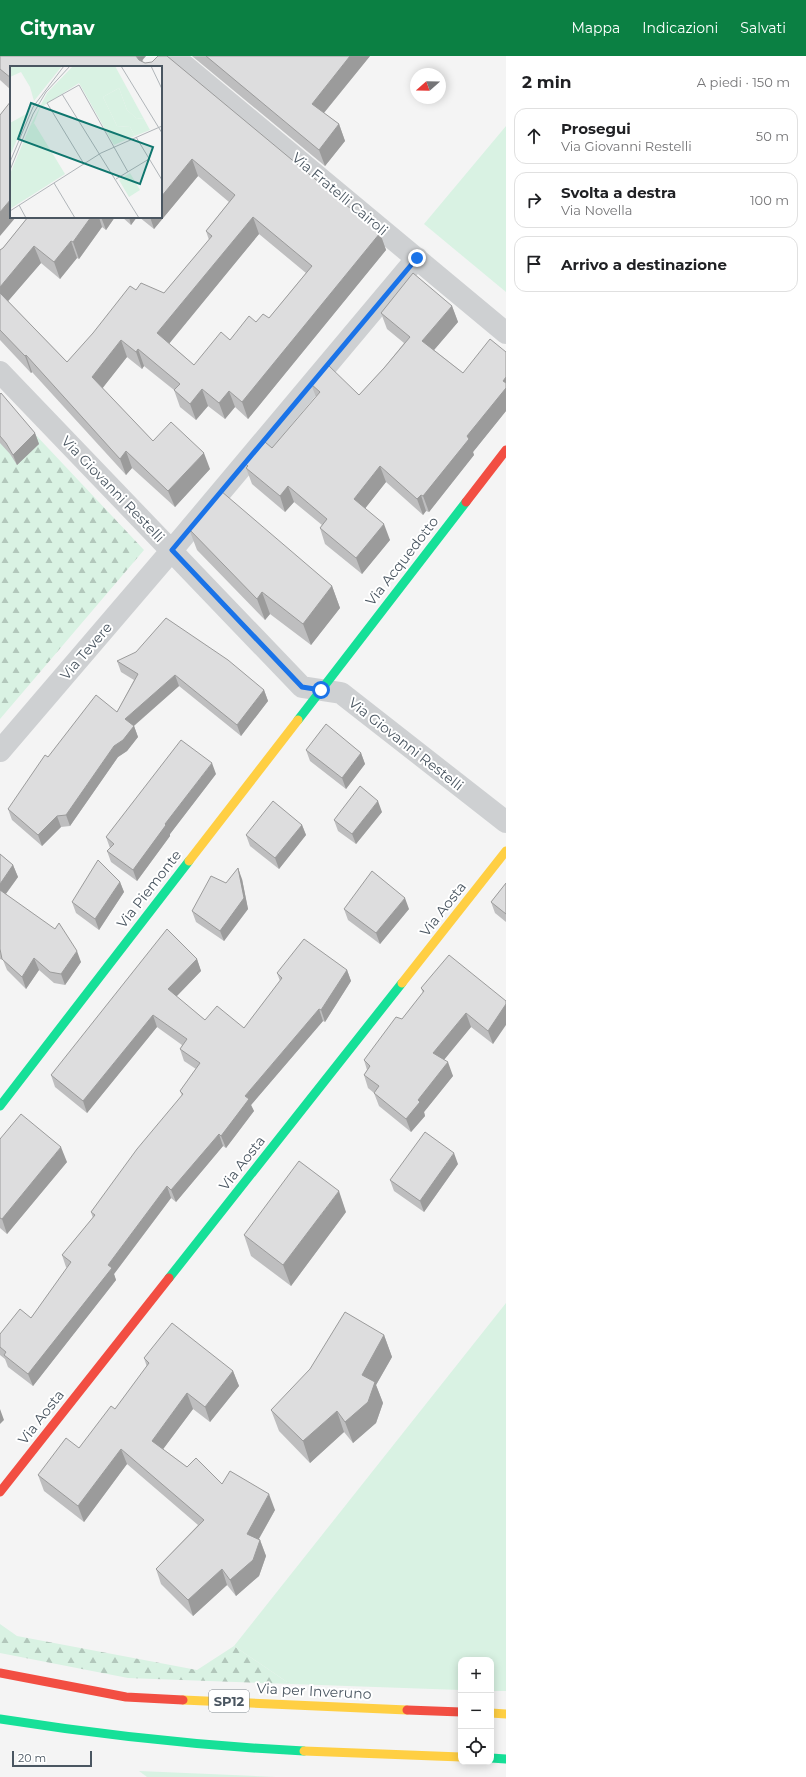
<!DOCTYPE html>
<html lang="it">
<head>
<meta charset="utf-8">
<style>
  body { margin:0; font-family:Montserrat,sans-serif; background:#f6f6f6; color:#202124 }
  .controls { position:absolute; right:12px; bottom:12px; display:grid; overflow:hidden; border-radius:8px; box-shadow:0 2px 10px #0003 }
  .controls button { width:36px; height:36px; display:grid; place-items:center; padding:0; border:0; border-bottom:1px solid #e0e0e0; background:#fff; color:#202124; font:20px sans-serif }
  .compass { position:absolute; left:410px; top:12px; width:36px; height:36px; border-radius:50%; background:#fff; box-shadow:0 2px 10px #0003; rotate:250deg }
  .scale { position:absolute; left:12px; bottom:10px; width:80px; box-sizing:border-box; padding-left:4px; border:2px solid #4a5661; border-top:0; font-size:11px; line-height:14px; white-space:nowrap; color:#4a5661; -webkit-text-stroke:3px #fff; paint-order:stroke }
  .stop { position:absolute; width:12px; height:12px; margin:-9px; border:3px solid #1a73e8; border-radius:50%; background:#fff }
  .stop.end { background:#1a73e8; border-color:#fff; box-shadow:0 1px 4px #0008 }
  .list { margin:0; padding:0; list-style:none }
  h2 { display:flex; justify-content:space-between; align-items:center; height:52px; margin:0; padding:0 16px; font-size:17px }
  h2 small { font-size:13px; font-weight:400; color:#757577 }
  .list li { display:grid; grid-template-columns:26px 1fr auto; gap:12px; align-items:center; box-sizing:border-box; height:56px; margin:0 8px 8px; padding:0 8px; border:1px solid #e0e0e0; border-radius:12px }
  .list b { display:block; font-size:15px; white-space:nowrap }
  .list p { margin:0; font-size:13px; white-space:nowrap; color:#757577 }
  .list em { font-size:13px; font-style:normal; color:#757577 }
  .icon { flex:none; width:22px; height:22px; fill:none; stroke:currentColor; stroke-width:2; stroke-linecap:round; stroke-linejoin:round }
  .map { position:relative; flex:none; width:506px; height:1721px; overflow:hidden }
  header { display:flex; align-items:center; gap:24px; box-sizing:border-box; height:56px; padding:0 20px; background:#0b8043; color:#fff }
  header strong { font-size:19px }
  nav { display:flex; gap:22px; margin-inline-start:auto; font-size:14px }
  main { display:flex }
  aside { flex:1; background:#fff }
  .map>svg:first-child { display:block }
</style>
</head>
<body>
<header>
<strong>Citynav</strong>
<nav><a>Mappa</a><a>Indicazioni</a><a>Salvati</a></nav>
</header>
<main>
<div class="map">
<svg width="506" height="1721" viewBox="0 0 506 1721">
  <defs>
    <pattern id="forest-firs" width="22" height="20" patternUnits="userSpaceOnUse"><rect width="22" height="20" fill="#d9f2e3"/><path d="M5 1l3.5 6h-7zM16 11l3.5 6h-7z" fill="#b2c7bb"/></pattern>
  </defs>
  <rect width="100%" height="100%" fill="#f4f4f4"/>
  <path fill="#d9f2e3" d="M 506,70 L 506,236 L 424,168 Z
    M 506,1247 L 506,1635 L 491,1635 L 491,1604 L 461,1604 L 461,1634 L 290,1628 L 234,1590 Z
    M 139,1715 L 276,1721 L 147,1721 Z"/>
  <path fill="url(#forest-firs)" d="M 0,341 L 144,494 L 0,663 Z
    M 0,1568 L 17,1580 L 197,1614 L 234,1590 L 290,1628 L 128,1622 L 0,1597 Z"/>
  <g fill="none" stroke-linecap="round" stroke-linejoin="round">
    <path stroke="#ced0d2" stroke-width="22" d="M 173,0 L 506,277
      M 0,316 L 302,631 L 341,637 L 506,766
      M 0,695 L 172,494 L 417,202"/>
    <path stroke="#16e098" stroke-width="9" d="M 298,664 L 466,446
      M 0,1050 L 189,805
      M 169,1222 L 402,927
      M 0,1663 C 101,1679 202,1690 304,1695
      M 491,1702 L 506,1703"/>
    <path stroke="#ffcf43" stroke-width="9" d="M 189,805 L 298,664
      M 402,927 L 506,795
      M 183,1644 L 407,1654
      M 491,1657 L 506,1658
      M 304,1695 L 461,1701"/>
    <path stroke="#f24e42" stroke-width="9" d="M 466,446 L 506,394
      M 0,1436 L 169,1222
      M 0,1617 L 126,1641 L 183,1644
      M 407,1654 L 461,1656"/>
  </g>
  <path fill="#bebebf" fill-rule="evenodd" d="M 0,0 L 146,0 L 142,5 L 380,177 L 386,194 L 248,363 L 235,351 L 225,363 L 208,350 L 196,364 L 180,351 L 174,334 L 144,310 L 142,313 L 127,301 L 102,332 L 153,385 L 210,413 L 175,451 L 132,412 L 126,419 L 32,316 L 31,317 L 0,284 L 0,194 L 3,192 L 28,161 L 115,161 L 106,174 L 102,171 L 79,203 L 77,202 L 60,223 L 41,207 L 8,245 L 67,306 L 136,234 L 164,237 L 209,184 L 206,175 L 229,146 L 198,120 L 154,173 L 139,161 L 161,161 L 11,11 L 11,34 L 0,24 ZM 259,178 L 306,217 L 269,262 L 256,266 L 230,284 L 194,309 L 169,287 Z
    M 192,0 L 370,0 L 324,57 L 339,68 L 345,85 L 325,110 Z
    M 122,161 L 137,161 L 131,169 Z
    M 452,250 L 458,266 L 434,294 L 463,317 L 506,296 L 506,355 L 473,396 L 474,399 L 429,456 L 426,455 L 423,459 L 386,426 L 365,452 L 390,484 L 362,518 L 325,488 L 320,472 L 322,469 L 294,446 L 285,456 L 252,428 L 246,412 L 247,411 L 246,408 L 272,392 L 316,341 L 311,328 L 359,339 L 384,312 L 404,287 L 387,273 L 381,257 Z
    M 0,338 L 35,377 L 39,388 L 17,409 L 10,398 L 0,387 Z
    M 189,473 L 332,530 L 340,552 L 311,589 L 270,558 L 265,564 L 197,494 Z
    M 117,605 L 264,634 L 268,645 L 241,680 L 179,630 L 134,670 L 138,681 L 127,695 L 118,701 L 70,770 L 61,771 L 42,790 L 12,764 L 8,753 L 48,701 L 117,656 L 134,624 L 121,616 Z
    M 306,694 L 361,697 L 365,708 L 346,733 L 310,705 Z
    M 216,718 L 170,778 L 170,780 L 137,825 L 111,806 L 107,795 L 110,792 L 106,781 Z
    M 382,756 L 356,788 L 338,775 L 334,764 Z
    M 302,769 L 306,779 L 279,813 L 250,790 L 246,779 Z
    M 0,798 L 13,809 L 18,821 L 6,838 L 81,906 L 65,929 L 54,927 L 39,914 L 26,933 L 7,914 L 3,904 L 0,903 Z
    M 242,823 L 248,853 L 224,885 L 196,866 L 192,855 L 226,827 Z
    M 120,826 L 124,836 L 99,874 L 76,857 L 72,846 Z
    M 506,827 L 506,866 L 495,857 L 491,846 Z
    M 344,853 L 409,853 L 380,888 L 348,864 Z
    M 197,903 L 201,915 L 176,941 L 205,964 L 244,972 L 280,925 L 277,917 L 347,914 L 351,925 L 325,966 L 323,965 L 251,1049 L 254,1055 L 226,1092 L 223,1090 L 176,1146 L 171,1142 L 114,1218 L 116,1224 L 33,1330 L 8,1311 L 5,1303 L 0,1299 L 0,1278 L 31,1262 L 67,1212 L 66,1211 L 62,1199 L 93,1162 L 91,1156 L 182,1040 L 180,1035 L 196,1013 L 184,1005 L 180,993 L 182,989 L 157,971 L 87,1057 L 55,1031 L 51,1019 Z
    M 421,932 L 506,945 L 493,988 L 471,971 L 444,1004 L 453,1020 L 424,1056 L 425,1060 L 411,1076 L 379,1050 L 374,1037 L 368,1032 L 364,1019 L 367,1014 L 364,1004 L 402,963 L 423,937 Z
    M 0,1083 L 67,1106 L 7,1178 L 0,1172 Z
    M 458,1108 L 424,1156 L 394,1135 L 390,1124 Z
    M 346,1156 L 291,1230 L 251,1200 L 244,1179 Z
    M 384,1279 L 392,1301 L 376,1329 L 383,1347 L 376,1367 L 353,1387 L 344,1376 L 310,1407 L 279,1375 L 271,1354 Z
    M 144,1302 L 233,1315 L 239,1330 L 210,1366 L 193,1353 L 163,1393 L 187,1411 L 275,1454 L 259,1483 L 260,1484 L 266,1500 L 259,1520 L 236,1540 L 227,1529 L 193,1560 L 161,1528 L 156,1513 L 198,1469 L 127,1408 L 84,1466 L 44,1435 L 38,1419 L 79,1392 L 115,1353 L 147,1311 Z"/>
  <path fill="#9b9b9b" d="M 136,0 L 146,0 L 143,3 L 141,9 Z
    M 350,0 L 370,0 L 318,64 L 312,48 Z
    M 339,68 L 345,85 L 325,110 L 319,94 Z
    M 192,103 L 198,120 L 154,173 L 150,161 L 161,161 L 161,141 Z
    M 11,143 L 11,161 L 16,161 L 0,180 L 0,156 Z
    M 91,161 L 99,161 L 102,171 L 79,203 L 73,186 Z
    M 101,161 L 115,161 L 106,174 Z
    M 129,161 L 137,161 L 131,169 Z
    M 253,161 L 259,178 L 164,294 L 157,277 Z
    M 380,177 L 386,194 L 248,363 L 242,346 Z
    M 71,185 L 77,202 L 60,223 L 54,206 Z
    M 34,190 L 41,207 L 3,251 L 0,243 L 0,231 Z
    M 452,250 L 458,266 L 428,301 L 422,285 Z
    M 121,284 L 127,301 L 98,338 L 92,321 Z
    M 138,293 L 144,310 L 142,313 L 136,296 Z
    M 26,299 L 32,316 L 31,317 L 25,300 Z
    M 506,321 L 506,355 L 473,396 L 474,399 L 429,456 L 423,440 L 467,380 L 503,325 Z
    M 202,333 L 208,350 L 196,364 L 190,348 Z
    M 229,335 L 235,351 L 225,363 L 219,347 Z
    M 35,377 L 39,388 L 17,409 L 13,399 Z
    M 126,395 L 132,412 L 126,419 L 120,403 Z
    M 204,397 L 210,413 L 175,451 L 168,435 Z
    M 380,410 L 386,426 L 360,459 L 354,443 Z
    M 288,430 L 294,446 L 285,456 L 280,440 Z
    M 421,439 L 426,455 L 423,459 L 417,443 Z
    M 384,468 L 390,484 L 362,518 L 356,502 Z
    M 332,530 L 340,552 L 311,589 L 303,568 Z
    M 262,536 L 270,558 L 265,564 L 257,543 Z
    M 175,619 L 179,630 L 129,674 L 125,663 Z
    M 264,634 L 268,645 L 241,680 L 237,669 Z
    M 134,670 L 138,681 L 127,695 L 118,701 L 70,770 L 66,759 L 114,690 Z
    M 361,697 L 365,708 L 346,733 L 342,722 Z
    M 212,707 L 216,718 L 170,778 L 170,780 L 137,825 L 133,814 L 165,768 Z
    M 378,745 L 382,756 L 356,788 L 352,778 Z
    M 57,760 L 61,771 L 42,790 L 38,779 Z
    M 302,769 L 306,779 L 279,813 L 275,802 Z
    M 13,809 L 18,821 L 2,843 L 0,839 L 0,828 Z
    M 238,812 L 242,823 L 248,853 L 224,885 L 220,875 Z
    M 120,826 L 124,836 L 99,874 L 95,863 Z
    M 405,842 L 409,853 L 380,888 L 376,877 Z
    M 77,895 L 81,906 L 65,929 L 61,918 Z
    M 34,902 L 39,914 L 26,933 L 22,921 Z
    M 197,903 L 201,915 L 172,945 L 168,933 Z
    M 347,914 L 351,925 L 325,966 L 321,954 Z
    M 506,948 L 506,969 L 493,988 L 488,975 Z
    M 319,953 L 323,965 L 251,1049 L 254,1055 L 226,1092 L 221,1080 L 245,1040 Z
    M 466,957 L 471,971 L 438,1011 L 433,997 Z
    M 153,959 L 157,971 L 87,1057 L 83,1045 Z
    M 448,1006 L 453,1020 L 424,1056 L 425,1060 L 411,1076 L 406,1063 L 418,1044 Z
    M 219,1078 L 223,1090 L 176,1146 L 171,1134 Z
    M 61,1091 L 67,1106 L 7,1178 L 2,1163 Z
    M 454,1097 L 458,1108 L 424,1156 L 420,1145 Z
    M 167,1130 L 171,1142 L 114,1218 L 116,1224 L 33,1330 L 28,1318 L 108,1209 Z
    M 339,1135 L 346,1156 L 291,1230 L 283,1209 Z
    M 384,1279 L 392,1301 L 376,1329 L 383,1347 L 376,1367 L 353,1387 L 345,1366 L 362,1319 Z
    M 233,1315 L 239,1330 L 210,1366 L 205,1351 Z
    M 187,1337 L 193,1353 L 158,1400 L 152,1385 Z
    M 0,1353 L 4,1364 L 0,1368 Z
    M 337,1355 L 344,1376 L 310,1407 L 303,1385 Z
    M 121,1393 L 127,1408 L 84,1466 L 78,1450 Z
    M 269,1438 L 275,1454 L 253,1493 L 247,1478 Z
    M 260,1484 L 266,1500 L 259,1520 L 236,1540 L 230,1524 Z
    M 222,1513 L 227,1529 L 193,1560 L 188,1544 Z"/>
  <path fill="#ddddde" stroke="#9b9b9b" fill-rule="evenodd" d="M 0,0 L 136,0 L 139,4 L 145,7 L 152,6 L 158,0 L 167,0 L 380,177 L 242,346 L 229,335 L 219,347 L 202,333 L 190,348 L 174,334 L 180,328 L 138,293 L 136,296 L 121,284 L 92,321 L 153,385 L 171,366 L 204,397 L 168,435 L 126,395 L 120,403 L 26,299 L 25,300 L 0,274 L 0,237 L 67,306 L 93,277 L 130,230 L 136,234 L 141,227 L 164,237 L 212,180 L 206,175 L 235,139 L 192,103 L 161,141 L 161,11 L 11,11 L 11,22 L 0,13 ZM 253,161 L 312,210 L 269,262 L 263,258 L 256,266 L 249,260 L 230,284 L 221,276 L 194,309 L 157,277 Z
    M 206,0 L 350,0 L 312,48 L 339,68 L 319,94 Z
    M 11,45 L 11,143 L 0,156 L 0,59 Z
    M 28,161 L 91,161 L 73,186 L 71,185 L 54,206 L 34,190 L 0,231 L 0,194 L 3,192 Z
    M 413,217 L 452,250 L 422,285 L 463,317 L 490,283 L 506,296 L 506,321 L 503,325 L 506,327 L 506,332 L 467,380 L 469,383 L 423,440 L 421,439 L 417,443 L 380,410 L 354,443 L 384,468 L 356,502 L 320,472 L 327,463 L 288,430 L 280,440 L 246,412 L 248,410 L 246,408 L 265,386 L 272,392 L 320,336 L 311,328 L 327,308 L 359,339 L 384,312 L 410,281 L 381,257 Z
    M 1,337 L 35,377 L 13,399 L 6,387 L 0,380 L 0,338 Z
    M 221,435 L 332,530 L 303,568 L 262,536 L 257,543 L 189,473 Z
    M 166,562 L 228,604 L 264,634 L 237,669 L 175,619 L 125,663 L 134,670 L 123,684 L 114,690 L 66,759 L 57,760 L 38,779 L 8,753 L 45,699 L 48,701 L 96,639 L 117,656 L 138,618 L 117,605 L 136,596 Z
    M 326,668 L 361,697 L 342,722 L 306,694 Z
    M 181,684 L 212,707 L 165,768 L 166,769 L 133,814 L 107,795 L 114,788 L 106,781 Z
    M 360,730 L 378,745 L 352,778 L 334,764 Z
    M 273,745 L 302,769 L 275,802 L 246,779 Z
    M 0,798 L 13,809 L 0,828 Z
    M 98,804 L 120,826 L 95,863 L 72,846 Z
    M 238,812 L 244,842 L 220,875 L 192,855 L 211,820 L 226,827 Z
    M 372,815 L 405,842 L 376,877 L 344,853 Z
    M 506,827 L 506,858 L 491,846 Z
    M 0,834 L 55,873 L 59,867 L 77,895 L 61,918 L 50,916 L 34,902 L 22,921 L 2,903 L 0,893 Z
    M 167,873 L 197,903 L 168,933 L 205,964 L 217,950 L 244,972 L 282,922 L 277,917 L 304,883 L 347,914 L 321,954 L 319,953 L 245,1040 L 249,1043 L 221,1080 L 219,1078 L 171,1134 L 167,1130 L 108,1209 L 112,1212 L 28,1318 L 4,1299 L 6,1296 L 0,1291 L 0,1278 L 20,1253 L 31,1262 L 71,1206 L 62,1199 L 95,1159 L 91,1156 L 137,1093 L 183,1038 L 180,1035 L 200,1007 L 180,993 L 187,983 L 153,959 L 83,1045 L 51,1019 Z
    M 449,899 L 506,945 L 506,948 L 488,975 L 466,957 L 433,997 L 448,1006 L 418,1044 L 420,1046 L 406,1063 L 374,1037 L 379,1030 L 364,1019 L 370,1010 L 364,1004 L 396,961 L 402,963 L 424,935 L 421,932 Z
    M 21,1058 L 61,1091 L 2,1163 L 0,1162 L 0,1083 Z
    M 425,1076 L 454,1097 L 420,1145 L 390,1124 Z
    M 299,1105 L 339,1135 L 283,1209 L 244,1179 Z
    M 345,1256 L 384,1279 L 362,1319 L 375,1326 L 368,1346 L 345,1366 L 337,1355 L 303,1385 L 271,1354 L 310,1313 Z
    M 172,1267 L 233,1315 L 205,1351 L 187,1337 L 152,1385 L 187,1411 L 196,1402 L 222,1428 L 230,1415 L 269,1438 L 247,1478 L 260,1484 L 253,1504 L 230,1524 L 222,1513 L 188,1544 L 156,1513 L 204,1464 L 121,1393 L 78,1450 L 38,1419 L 66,1382 L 79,1392 L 111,1350 L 115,1353 L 149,1307 L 144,1302 Z"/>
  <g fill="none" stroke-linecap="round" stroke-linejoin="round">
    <path stroke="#1a73e8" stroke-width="5" d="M 321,634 L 302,631 L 172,494 L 417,202"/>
  </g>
  <g text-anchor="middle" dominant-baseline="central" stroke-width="4" stroke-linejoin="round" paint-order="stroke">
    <rect fill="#fff" stroke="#808990" stroke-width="1" x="209" y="1634" width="40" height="22" rx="3"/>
    <g font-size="13" font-weight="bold" fill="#4a5661">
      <text x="229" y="1645">SP12</text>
    </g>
    <g font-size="14" fill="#4a5661" stroke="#fff">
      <text transform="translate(340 138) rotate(40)">Via Fratelli Cairoli</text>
      <text transform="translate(113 433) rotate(46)">Via Giovanni Restelli</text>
      <text transform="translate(402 505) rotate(-52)">Via Acquedotto</text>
      <text transform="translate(86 595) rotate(-49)">Via Tevere</text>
      <text transform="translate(406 688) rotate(38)">Via Giovanni Restelli</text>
      <text transform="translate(149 833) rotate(-52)">Via Piemonte</text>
      <text transform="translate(443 853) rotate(-52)">Via Aosta</text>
      <text transform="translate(242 1107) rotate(-52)">Via Aosta</text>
      <text transform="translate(41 1361) rotate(-52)">Via Aosta</text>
      <text transform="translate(314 1635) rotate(3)">Via per Inveruno</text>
    </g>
  </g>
  <g transform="translate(10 10)">
    <rect width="152" height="152" fill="#f4f4f4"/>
    <path d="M 0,0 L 52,0 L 24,35 L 20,21 L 11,6 L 0,11 ZM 109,22 L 117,44 L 126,52 L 134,53 L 140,64 L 125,70 L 120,61 L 107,60 L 93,31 ZM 18,47 L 11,64 L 0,90 L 0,57 ZM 24,57 L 55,108 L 0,143 L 0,108 L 20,60 ZM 120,107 L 130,124 L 119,131 L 109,114 Z" fill="#d9f2e3"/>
    <path d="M 63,0 L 105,0 L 134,53 L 126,52 L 117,44 L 109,22 L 93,31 L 107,60 L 120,61 L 125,70 L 104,79 L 69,17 L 30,42 L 24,57 L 20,60 L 37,27 Z" fill="#d9f2e3"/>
    <path fill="none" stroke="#b0b5b9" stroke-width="1" d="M 111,0 L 152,67M 141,0 L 152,23M 52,28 L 129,152M 126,71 L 152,114M 0,96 L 23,41 L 54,0M 74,98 L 37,37 L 69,19 L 118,106M 0,104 L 23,48 L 36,26 L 60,0M 106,113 L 139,93M 44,117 L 65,152M 9,139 L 16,152M 0,145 L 91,87 L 152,60"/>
    <path fill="#0f766e" fill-opacity="0.15" stroke="#0f766e" stroke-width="2" d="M 21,37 L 143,81 L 130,118 L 8,73 Z"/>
    <rect width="152" height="152" fill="none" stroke="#4a5661" stroke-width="2"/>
  </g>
</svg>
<div class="controls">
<button>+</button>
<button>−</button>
<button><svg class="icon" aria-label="locate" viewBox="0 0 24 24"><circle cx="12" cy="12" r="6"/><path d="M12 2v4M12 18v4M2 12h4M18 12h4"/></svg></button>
</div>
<svg class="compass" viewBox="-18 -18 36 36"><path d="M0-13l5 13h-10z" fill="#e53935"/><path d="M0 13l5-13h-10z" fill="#757577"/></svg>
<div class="scale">20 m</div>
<div class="stop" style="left:321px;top:634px"></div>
<div class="stop end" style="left:417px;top:202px"></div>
</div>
<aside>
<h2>2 min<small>A piedi · 150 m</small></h2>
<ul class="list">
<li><svg class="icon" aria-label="ahead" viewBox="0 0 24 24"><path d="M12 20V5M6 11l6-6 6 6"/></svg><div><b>Prosegui</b><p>Via Giovanni Restelli</p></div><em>50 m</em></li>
<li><svg class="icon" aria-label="right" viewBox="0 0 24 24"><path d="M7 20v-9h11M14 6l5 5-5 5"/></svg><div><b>Svolta a destra</b><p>Via Novella</p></div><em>100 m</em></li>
<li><svg class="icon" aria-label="arrive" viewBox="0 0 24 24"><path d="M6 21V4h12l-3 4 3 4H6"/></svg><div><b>Arrivo a destinazione</b></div></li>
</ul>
</aside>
</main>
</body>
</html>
